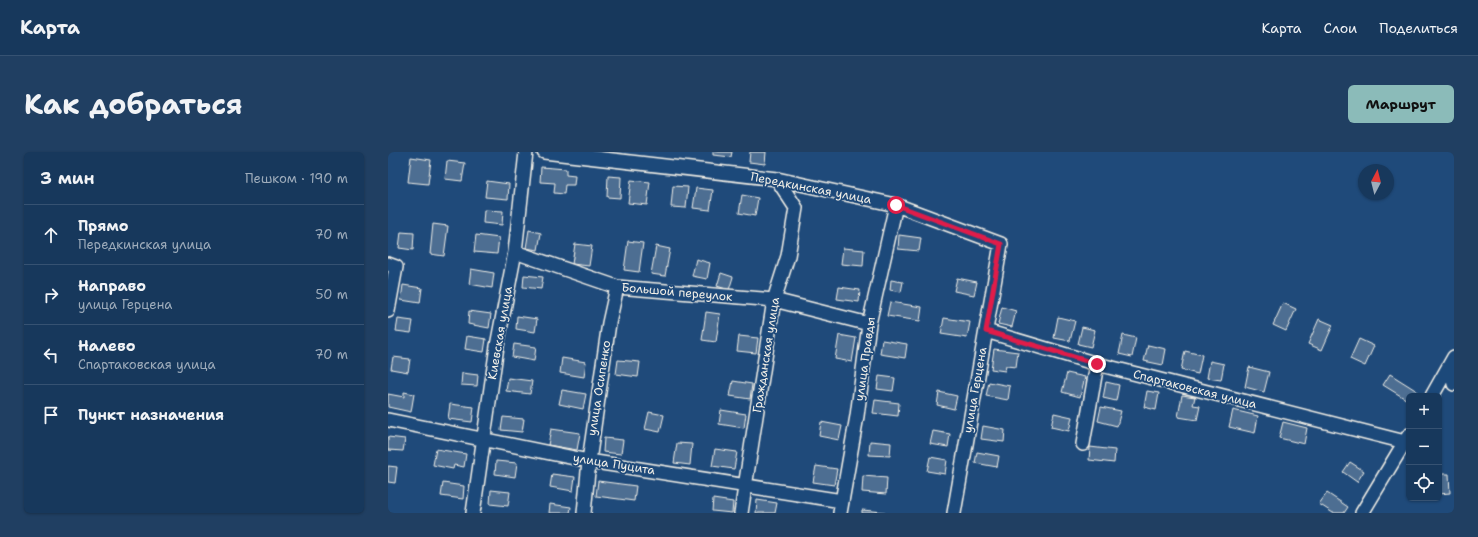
<!DOCTYPE html>
<html lang="ru">
<head>
<meta charset="utf-8">
<style>
  body { margin:0; font-family:"Shantell Sans",sans-serif; background:#203f62; color:#f1f3f6 }
  .controls { position:absolute; right:12px; bottom:12px; display:grid; overflow:hidden; border-radius:6px; box-shadow:0 1px 3px #0004 }
  .controls button { width:36px; height:36px; display:grid; place-items:center; padding:0; border:0; border-bottom:1px solid #365272; background:#17385c; color:#f1f3f6; font:20px sans-serif }
  .compass { position:absolute; left:970px; top:12px; width:36px; height:36px; border-radius:50%; background:#17385c; box-shadow:0 1px 3px #0004; rotate:7deg }
  .stop { position:absolute; width:12px; height:12px; margin:-9px; border:3px solid #e11d48; border-radius:50%; background:#fff }
  .stop.end { background:#e11d48; border-color:#fff; box-shadow:0 1px 4px #0008 }
  .list { margin:0; padding:0; list-style:none }
  h2 { display:flex; justify-content:space-between; align-items:center; height:52px; margin:0; padding:0 16px; font-size:17px }
  h2 small { font-size:13px; font-weight:400; color:#9eacbb }
  .list li { display:grid; grid-template-columns:26px 1fr auto; gap:12px; align-items:center; box-sizing:border-box; height:60px; padding:0 16px; border-top:1px solid #365272 }
  .list b { display:block; font-size:15px; white-space:nowrap }
  .list p { margin:0; font-size:13px; white-space:nowrap; color:#9eacbb }
  .list em { font-size:13px; font-style:normal; color:#9eacbb }
  .icon { flex:none; width:22px; height:22px; fill:none; stroke:currentColor; stroke-width:2; stroke-linecap:round; stroke-linejoin:round }
  .map { position:relative; flex:none; width:1066px; height:361px; overflow:hidden; border-radius:6px }
  header { display:flex; align-items:center; gap:24px; box-sizing:border-box; height:56px; padding:0 20px; background:#17385c; border-bottom:1px solid #365272 }
  header strong { font-size:19px }
  nav { display:flex; gap:22px; margin-inline-start:auto; font-size:14px }
  .intro { display:flex; align-items:center; justify-content:space-between; box-sizing:border-box; height:96px; padding:0 24px }
  h1 { margin:0; font-size:28px }
  .button { padding:10px 18px; border-radius:6px; background:#8bbbb9; color:#111; font-size:14px; font-weight:700 }
  main { display:flex; gap:24px; padding:0 24px }
  aside { flex:1; background:#17385c; border-radius:6px; box-shadow:0 1px 3px #0004 }
  .map>svg:first-child { display:block }
</style>
</head>
<body>
<header>
<strong>Карта</strong>
<nav><a>Карта</a><a>Слои</a><a>Поделиться</a></nav>
</header>
<div class="intro"><h1>Как добраться</h1><a class="button">Маршрут</a></div>
<main>
<aside>
<h2>3 мин<small>Пешком · 190 m</small></h2>
<ul class="list">
<li><svg class="icon" aria-label="ahead" viewBox="0 0 24 24"><path d="M12 20V5M6 11l6-6 6 6"/></svg><div><b>Прямо</b><p>Передкинская улица</p></div><em>70 m</em></li>
<li><svg class="icon" aria-label="right" viewBox="0 0 24 24"><path d="M7 20v-9h11M14 6l5 5-5 5"/></svg><div><b>Направо</b><p>улица Герцена</p></div><em>50 m</em></li>
<li><svg class="icon" aria-label="left" viewBox="0 0 24 24"><path d="M17 20v-9H6M10 6l-5 5 5 5"/></svg><div><b>Налево</b><p>Спартаковская улица</p></div><em>70 m</em></li>
<li><svg class="icon" aria-label="arrive" viewBox="0 0 24 24"><path d="M6 21V4h12l-3 4 3 4H6"/></svg><div><b>Пункт назначения</b></div></li>
</ul>
</aside>
<div class="map">
<svg width="1066" height="361" viewBox="0 0 1066 361">
  <rect width="100%" height="100%" fill="#1f4a7a"/>
  <filter id="ink" filterUnits="userSpaceOnUse"><feTurbulence type="fractalNoise" baseFrequency=".025" numOctaves="2"/><feDisplacementMap in="SourceGraphic" scale="8" xChannelSelector="R" yChannelSelector="G"/><feConvolveMatrix kernelMatrix="1 2 1 2 8 2 1 2 1" color-interpolation-filters="sRGB"/></filter>
  <g filter="url(#ink)">
    <path fill="#4d6e92" stroke="#f4f1e8" d="M 325,0 L 344,0 L 343,5 L 325,3 Z
      M 362,0 L 378,0 L 377,12 L 361,10 Z
      M 23,5 L 43,8 L 40,32 L 20,30 Z
      M 59,9 L 77,11 L 74,29 L 57,27 Z
      M 153,15 L 178,17 L 178,23 L 187,24 L 186,33 L 177,33 L 176,42 L 166,41 L 167,31 L 152,30 Z
      M 220,24 L 233,25 L 232,46 L 219,45 Z
      M 243,28 L 262,30 L 259,53 L 240,51 Z
      M 99,29 L 121,32 L 120,47 L 97,45 Z
      M 285,34 L 300,35 L 298,56 L 283,55 Z
      M 308,36 L 325,38 L 322,58 L 305,56 Z
      M 354,43 L 370,46 L 367,64 L 351,61 Z
      M 96,58 L 115,59 L 114,73 L 95,71 Z
      M 45,72 L 60,74 L 56,104 L 42,102 Z
      M 141,78 L 153,81 L 150,98 L 138,96 Z
      M 13,80 L 26,81 L 25,98 L 11,96 Z
      M 88,83 L 111,86 L 109,102 L 86,100 Z
      M 511,83 L 533,86 L 531,99 L 510,97 Z
      M 240,89 L 255,91 L 251,120 L 236,118 Z
      M 187,92 L 204,94 L 201,114 L 184,112 Z
      M 268,94 L 282,97 L 277,124 L 263,122 Z
      M 455,96 L 476,98 L 475,114 L 453,112 Z
      M 308,107 L 322,111 L 319,127 L 304,124 Z
      M 83,117 L 106,121 L 104,136 L 81,132 Z
      M 333,121 L 345,125 L 341,138 L 329,134 Z
      M 136,123 L 155,125 L 153,137 L 135,135 Z
      M 569,126 L 589,130 L 586,143 L 566,139 Z
      M 503,128 L 515,130 L 513,140 L 502,138 Z
      M 15,133 L 34,136 L 32,151 L 13,148 Z
      M 451,135 L 472,138 L 471,150 L 449,147 Z
      M 502,150 L 534,155 L 532,169 L 499,164 Z
      M 895,151 L 908,157 L 898,179 L 885,173 Z
      M 614,155 L 628,159 L 624,175 L 610,172 Z
      M 81,159 L 103,162 L 101,176 L 80,172 Z
      M 318,160 L 332,162 L 328,190 L 314,188 Z
      M 129,164 L 149,167 L 147,180 L 128,177 Z
      M 670,165 L 687,169 L 682,189 L 666,186 Z
      M 556,166 L 582,170 L 579,186 L 553,182 Z
      M 10,167 L 25,169 L 23,181 L 8,179 Z
      M 931,167 L 945,173 L 934,198 L 920,192 Z
      M 694,175 L 707,178 L 703,195 L 690,192 Z
      M 451,183 L 468,186 L 464,210 L 447,207 Z
      M 735,183 L 748,186 L 744,205 L 731,202 Z
      M 79,184 L 98,187 L 96,200 L 77,197 Z
      M 351,184 L 370,186 L 368,201 L 349,199 Z
      M 971,187 L 986,194 L 977,214 L 962,207 Z
      M 494,188 L 519,192 L 517,206 L 492,202 Z
      M 126,192 L 148,195 L 146,209 L 124,205 Z
      M 760,193 L 778,197 L 775,213 L 756,209 Z
      M 606,197 L 630,200 L 628,215 L 618,214 L 617,219 L 603,217 Z
      M 797,199 L 814,203 L 810,222 L 793,218 Z
      M 5,205 L 22,207 L 20,220 L 3,217 Z
      M 174,206 L 198,210 L 196,225 L 172,221 Z
      M 230,208 L 252,210 L 250,225 L 228,222 Z
      M 822,209 L 836,212 L 833,228 L 819,226 Z
      M 861,215 L 881,220 L 876,240 L 857,235 Z
      M 74,221 L 90,223 L 89,234 L 73,233 Z
      M 679,221 L 697,225 L 692,245 L 674,240 Z
      M 1002,222 L 1029,239 L 1026,244 L 1021,244 L 1021,249 L 995,233 Z
      M 491,224 L 507,226 L 505,239 L 489,237 Z
      M 120,226 L 144,229 L 142,242 L 118,239 Z
      M 345,229 L 364,232 L 362,247 L 342,244 Z
      M 601,230 L 622,234 L 620,248 L 598,244 Z
      M 718,230 L 731,233 L 728,249 L 715,246 Z
      M 174,238 L 198,242 L 195,257 L 171,252 Z
      M 759,239 L 771,241 L 768,258 L 756,255 Z
      M 16,240 L 26,242 L 23,260 L 0,255 L 0,242 L 16,245 Z
      M 551,240 L 569,244 L 566,257 L 549,253 Z
      M 794,243 L 807,245 L 805,253 L 812,254 L 809,268 L 790,265 Z
      M 487,248 L 511,251 L 510,264 L 485,261 Z
      M 62,252 L 86,255 L 84,270 L 60,267 Z
      M 713,255 L 733,259 L 729,274 L 710,269 Z
      M 333,258 L 358,262 L 356,276 L 331,272 Z
      M 845,258 L 870,264 L 867,281 L 841,275 Z
      M 261,260 L 276,263 L 272,280 L 257,277 Z
      M 666,261 L 684,265 L 681,279 L 663,275 Z
      M 115,265 L 136,267 L 134,280 L 113,278 Z
      M 433,270 L 454,274 L 451,288 L 431,284 Z
      M 895,270 L 919,276 L 916,292 L 891,286 Z
      M 595,274 L 617,278 L 616,290 L 593,287 Z
      M 163,277 L 192,281 L 189,298 L 160,293 Z
      M 545,279 L 562,282 L 560,295 L 542,292 Z
      M 0,285 L 17,287 L 15,299 L 0,298 Z
      M 216,286 L 235,288 L 233,302 L 215,300 Z
      M 482,289 L 503,291 L 502,304 L 481,303 Z
      M 289,291 L 304,292 L 302,313 L 286,311 Z
      M 702,295 L 727,298 L 726,311 L 701,308 Z
      M 48,297 L 78,302 L 76,315 L 66,313 L 65,317 L 45,313 Z
      M 327,297 L 349,300 L 346,317 L 324,314 Z
      M 589,300 L 611,304 L 609,315 L 587,311 Z
      M 542,305 L 559,308 L 557,322 L 539,319 Z
      M 108,309 L 129,311 L 127,325 L 107,322 Z
      M 962,310 L 976,319 L 969,330 L 955,320 Z
      M 0,314 L 9,315 L 7,331 L 0,330 Z
      M 428,314 L 449,317 L 446,333 L 425,330 Z
      M 164,322 L 187,325 L 185,339 L 162,335 Z
      M 1051,322 L 1061,322 L 1062,341 L 1051,342 Z
      M 475,324 L 499,326 L 498,342 L 474,340 Z
      M 210,329 L 248,334 L 246,349 L 208,344 Z
      M 55,331 L 76,334 L 75,347 L 53,344 Z
      M 103,338 L 122,340 L 120,354 L 102,352 Z
      M 939,341 L 960,355 L 956,361 L 945,361 L 931,352 Z
      M 325,347 L 345,350 L 344,361 L 324,359 Z
      M 369,348 L 389,351 L 387,361 L 368,361 Z
      M 162,352 L 183,355 L 182,361 L 161,361 Z
      M 474,358 L 496,360 L 496,361 L 474,361 Z"/>
    <g fill="none" stroke-linecap="round" stroke-linejoin="round">
      <g stroke="#f4f1e8" stroke-width="16">
        <path id="minor" d="M 156,0 L 389,27 L 508,53 L 613,92 L 566,361
          M 127,100 L 229,135 L 386,148 L 481,172
          M 0,112 L 8,115 L 0,159
          M 598,179 L 709,212 L 1017,290
          M 1062,214 L 1066,232
          M 1044,244 L 1066,205
          M 0,268 L 201,309 L 454,349
          M 695,292 L 709,212
          M 85,361 L 109,194 L 127,100 L 138,0
          M 196,361 L 201,309 L 221,171 L 229,135
          M 353,361 L 386,148 L 400,104 L 408,56 L 389,27
          M 452,361 L 469,264 L 481,172 L 508,53
          M 974,361 L 1021,283"/>
      </g>
      <use href="#minor" stroke="#1f4a7a" stroke-width="13"/>
    </g>
  </g>
  <g fill="none" stroke-linecap="round" stroke-linejoin="round" filter="url(#ink)">
    <path stroke="#e11d48" stroke-width="5" d="M 508,53 L 613,92 L 598,179 L 709,212"/>
  </g>
  <g text-anchor="middle" dominant-baseline="central" stroke-width="3.5" stroke-linejoin="round" paint-order="stroke">
    <g font-size="12" fill="#f4f1e8" stroke="#1f4a7a">
      <text transform="translate(423 36) rotate(11)">Передкинская улица</text>
      <text transform="translate(289 140) rotate(5)">Большой переулок</text>
      <text transform="translate(112 181) rotate(-80)">Киевская улица</text>
      <text transform="translate(378 203) rotate(-81)">Гражданская улица</text>
      <text transform="translate(477 207) rotate(-82)">улица Правды</text>
      <text transform="translate(211 236) rotate(-81)">улица Осипенко</text>
      <text transform="translate(807 237) rotate(14)">Спартаковская улица</text>
      <text transform="translate(587 238) rotate(-80)">улица Герцена</text>
      <text transform="translate(226 312) rotate(9)">улица Пуцита</text>
    </g>
  </g>
</svg>
<div class="controls">
<button>+</button>
<button>−</button>
<button><svg class="icon" aria-label="locate" viewBox="0 0 24 24"><circle cx="12" cy="12" r="6"/><path d="M12 2v4M12 18v4M2 12h4M18 12h4"/></svg></button>
</div>
<svg class="compass" viewBox="-18 -18 36 36"><path d="M0-13l5 13h-10z" fill="#e53935"/><path d="M0 13l5-13h-10z" fill="#9eacbb"/></svg>
<div class="stop" style="left:508px;top:53px"></div>
<div class="stop end" style="left:709px;top:212px"></div>
</div>
</main>
</body>
</html>
